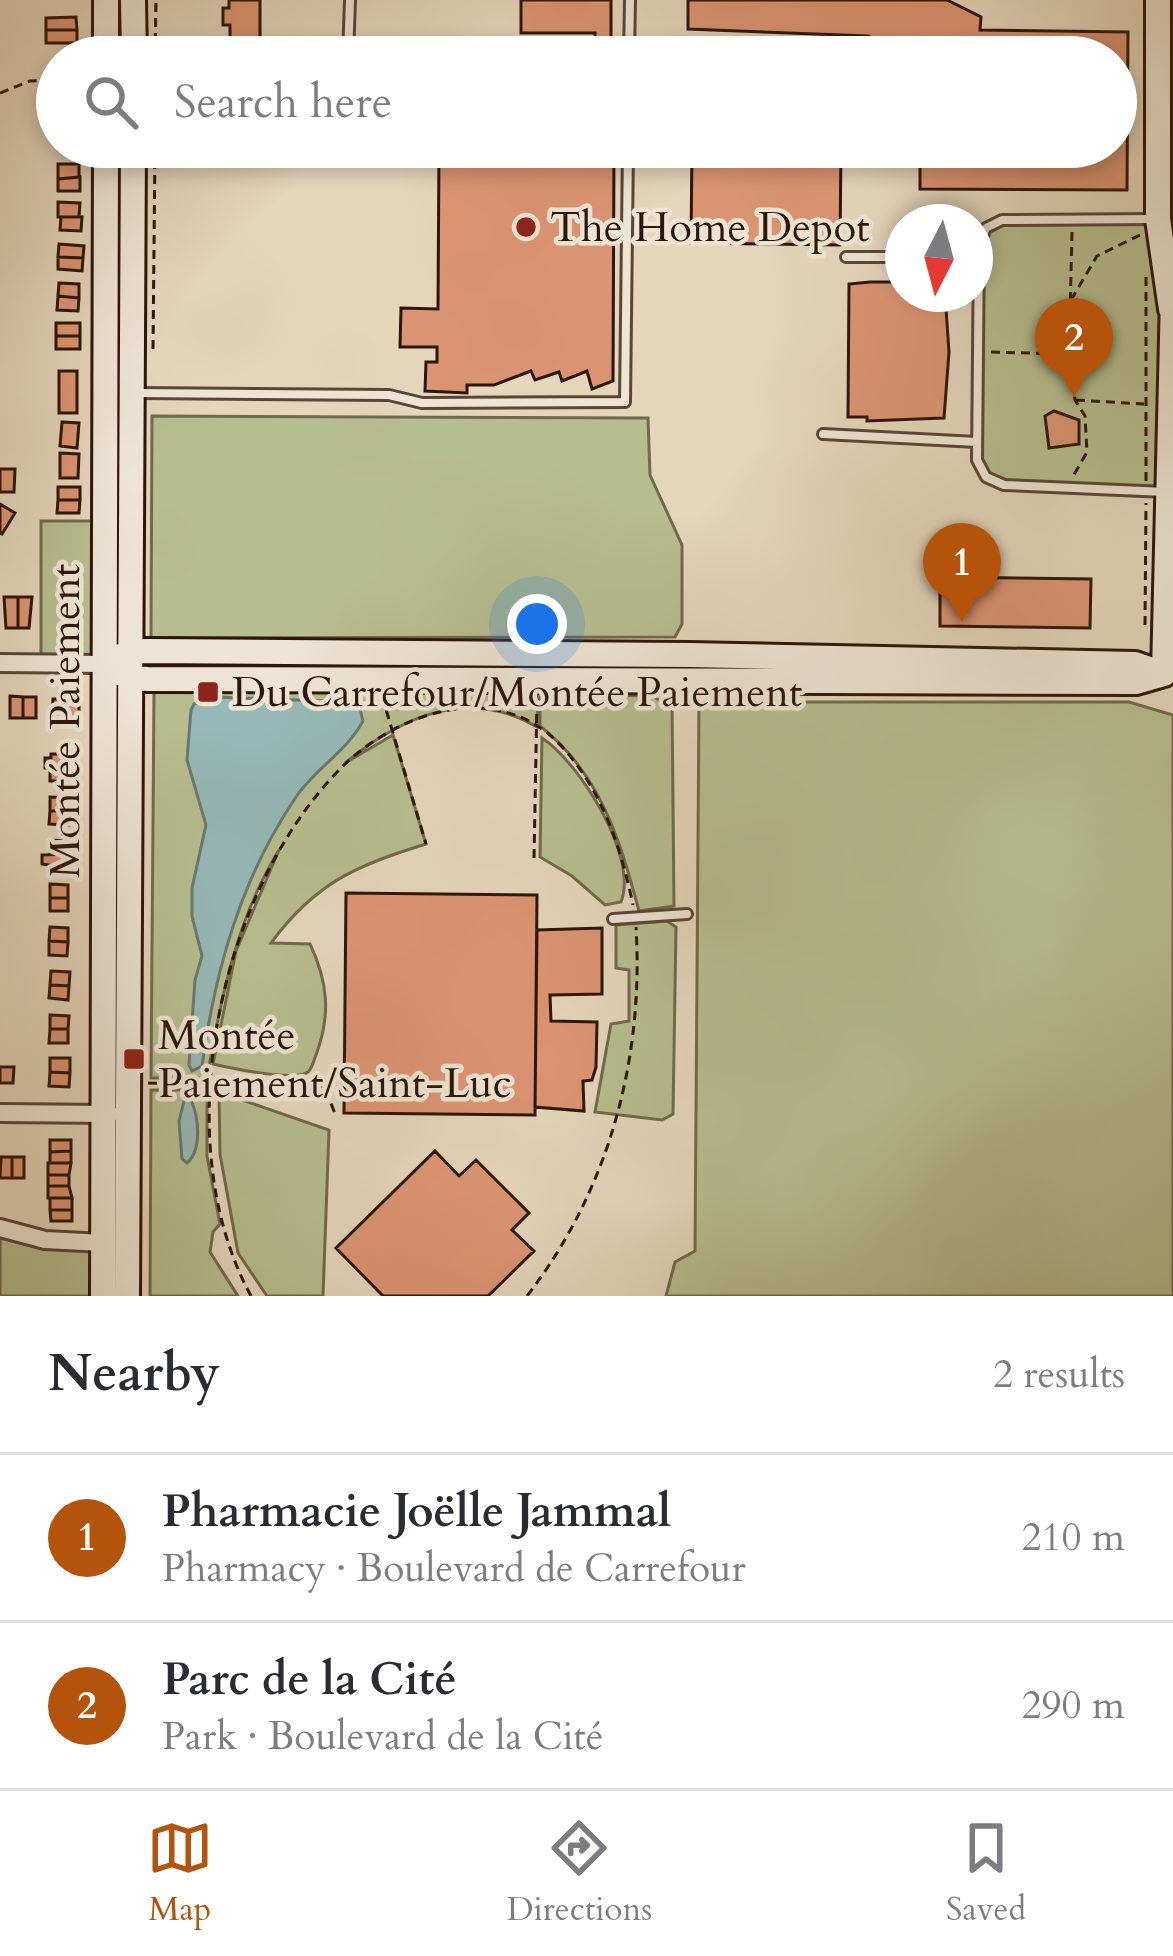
<!DOCTYPE html>
<html lang="en">
<head>
<meta charset="utf-8">
<style>
  body { margin:0; font-family:Cardo,serif; background:#f2f2f3; color:#2b2b33 }
  .compass { position:absolute; left:885px; top:204px; width:108px; height:108px; border-radius:50%; background:#fff; box-shadow:0 6px 18px #0003; rotate:186deg }
  .you { position:absolute; left:537px; top:624px; width:42px; height:42px; margin:-30px; border:9px solid #fff; border-radius:50%; background:#1a73e8; box-shadow:0 0 0 18px #1a73e833 }
  .badge { display:grid; place-items:center; width:78px; height:78px; border-radius:50%; background:#b45309; color:#fff; font-size:39px; font-weight:700 }
  .pin { position:absolute; translate:-50% -99px; filter:drop-shadow(0 3px 6px #0008) }
  .pin::after { content:''; position:absolute; top:63px; width:42px; height:36px; background:inherit; clip-path:polygon(0 0,100% 0,50% 100%) }
  .list { margin:0; padding:0; list-style:none }
  h2 { display:flex; justify-content:space-between; align-items:center; height:156px; margin:0; padding:0 48px; font-size:51px }
  h2 small { font-size:39px; font-weight:400; color:#7c7c81 }
  .list li { display:grid; grid-template-columns:78px 1fr auto; gap:36px; align-items:center; box-sizing:border-box; height:168px; padding:0 48px; border-top:3px solid #e1e1e2 }
  .list b { display:block; font-size:45px; white-space:nowrap }
  .list p { margin:0; font-size:39px; white-space:nowrap; color:#7c7c81 }
  .list em { font-size:39px; font-style:normal; color:#7c7c81 }
  .icon { flex:none; width:66px; height:66px; fill:none; stroke:currentColor; stroke-width:2; stroke-linecap:round; stroke-linejoin:round }
  .map { position:relative; flex:none; width:1173px; height:1296px; overflow:hidden }
  .search { position:absolute; background:#fff; box-shadow:0 6px 18px #0003; left:36px; right:36px; top:36px; height:132px; display:flex; align-items:center; gap:30px; box-sizing:border-box; padding:0 42px; border-radius:66px; color:#7c7c81; font-size:45px }
  .sheet { height:492px; background:#fff }
  nav { display:flex; justify-content:space-around; align-items:center; box-sizing:border-box; height:168px; border-top:3px solid #e1e1e2; background:#fff; font-size:33px; color:#7c7c81 }
  nav a { display:grid; justify-items:center; gap:6px }
  nav .on { color:#b45309 }
  .map>svg:first-child { display:block }
</style>
</head>
<body>
<div class="map">
<svg width="1173" height="1296" viewBox="0 0 1173 1296">
  <rect width="100%" height="100%" fill="#e4d5bb"/>
  <filter id="stains"><feTurbulence type="fractalNoise" baseFrequency=".00167" numOctaves="4"/><feColorMatrix values="0 0 0 0 .2 0 0 0 0 .09 0 0 0 0 .02 0 0 0 .5 -.17"/></filter>
  <radialGradient id="worn" r=".72"><stop offset=".6" stop-color="#630" stop-opacity="0"/><stop offset="1" stop-color="#630" stop-opacity=".3"/></radialGradient>
  <path fill="#b6bd8e" stroke="#71694c" stroke-width="3" d="M 1158,219 L 1168,493 L 994,483 L 977,459 L 979,244 L 993,222 Z
    M 152,416 L 648,418 L 650,475 L 682,545 L 682,624 L 675,637 L 151,638 Z
    M 41,521 L 104,521 L 104,664 L 41,664 Z
    M 376,678 L 538,679 L 537,727 C 468,686 401,717 345,763 L 393,735 L 426,844 C 357,865 315,883 271,943 L 310,944 C 328,982 331,1015 316,1055 C 314,1060 312,1069 308,1072 C 293,1082 231,1068 213,1064 L 236,951 L 279,850 C 236,920 221,998 207,1078 L 151,1078 L 154,691 L 380,693 Z
    M 548,694 L 653,696 L 666,705 L 672,700 L 674,906 L 639,911 C 620,840 600,773 540,726 L 540,697 Z
    M 699,702 L 1129,702 L 1173,715 L 1173,1296 L 666,1296 L 675,1262 L 695,1251 Z
    M 542,738 C 579,762 639,857 621,902 L 605,905 L 572,876 L 540,857 Z
    M 667,921 L 676,927 L 673,1114 L 662,1120 L 595,1112 L 611,1024 L 629,1021 L 629,970 L 616,968 L 616,925 Z
    M 151,1090 L 207,1090 L 207,1156 L 220,1224 L 213,1232 L 210,1252 L 238,1296 L 150,1296 Z
    M 219,1092 L 329,1130 L 323,1296 L 267,1296 L 238,1253 L 220,1154 Z
    M 0,1228 L 104,1243 L 103,1296 L 0,1296 Z"/>
  <path fill="#96b8b6" stroke="#6c7771" stroke-width="3" d="M 214,697 L 353,702 L 360,709 L 363,721 C 347,751 315,769 296,797 C 241,878 215,970 202,1066 L 192,1071 L 189,1065 L 195,980 L 202,956 L 192,916 L 192,888 L 206,825 L 187,760 L 191,710 L 194,704 Z
    M 191,1100 C 199,1118 202,1150 187,1163 L 182,1159 L 179,1121 L 184,1101 Z"/>
  <path fill="#db9472" stroke="#2c1509" stroke-width="3" d="M 229,0 L 260,0 L 260,48 L 230,48 L 230,25 L 223,25 L 223,8 L 229,8 Z
    M 521,0 L 611,0 L 611,45 L 595,45 L 595,33 L 521,33 Z
    M 688,0 L 947,0 L 981,17 L 980,30 L 1128,32 L 1127,190 L 920,189 L 920,147 L 1116,147 L 1116,57 L 903,57 L 868,36 L 688,29 Z
    M 76,17 L 77,30 L 46,30 L 46,18 Z
    M 46,30 L 77,30 L 77,43 L 46,43 Z
    M 439,147 L 614,147 L 613,381 L 592,389 L 587,371 L 562,381 L 559,372 L 535,380 L 531,371 L 494,385 L 467,385 L 467,393 L 425,391 L 426,362 L 437,362 L 437,347 L 400,347 L 401,308 L 438,309 Z
    M 692,147 L 841,147 L 840,245 L 691,243 Z
    M 58,164 L 79,164 L 79,177 L 58,179 Z
    M 80,177 L 80,191 L 58,191 L 58,179 Z
    M 58,202 L 80,203 L 79,217 L 58,217 Z
    M 61,217 L 82,217 L 81,231 L 60,230 Z
    M 59,244 L 84,246 L 83,258 L 58,257 Z
    M 58,257 L 83,258 L 82,271 L 58,269 Z
    M 870,282 L 903,282 L 903,294 L 945,294 L 949,352 L 944,418 L 867,421 L 867,417 L 848,417 L 849,284 Z
    M 59,283 L 79,284 L 79,298 L 58,296 Z
    M 58,296 L 79,298 L 78,311 L 57,310 Z
    M 56,323 L 80,323 L 80,336 L 56,336 Z
    M 56,336 L 80,336 L 80,349 L 56,349 Z
    M 59,371 L 77,371 L 77,413 L 59,413 Z
    M 1054,411 L 1079,420 L 1079,444 L 1049,448 L 1045,416 Z
    M 62,422 L 79,423 L 77,448 L 60,446 Z
    M 60,453 L 79,454 L 78,478 L 60,478 Z
    M 0,469 L 15,469 L 14,492 L 0,492 Z
    M 58,487 L 80,487 L 80,500 L 58,500 Z
    M 58,500 L 80,500 L 79,513 L 57,513 Z
    M 0,504 L 15,513 L 2,534 L 0,533 Z
    M 940,577 L 1091,579 L 1090,628 L 940,626 Z
    M 4,597 L 18,597 L 18,628 L 6,628 Z
    M 18,597 L 32,597 L 29,628 L 18,628 Z
    M 10,696 L 23,697 L 23,718 L 10,718 Z
    M 23,697 L 36,697 L 36,718 L 23,718 Z
    M 53,699 L 66,699 L 65,719 L 52,719 Z
    M 66,699 L 79,700 L 79,720 L 65,719 Z
    M 51,754 L 69,754 L 69,768 L 45,768 L 45,758 L 51,758 Z
    M 50,767 L 69,768 L 69,781 L 50,781 Z
    M 50,797 L 69,798 L 68,811 L 50,811 Z
    M 50,811 L 68,811 L 68,825 L 49,824 Z
    M 50,840 L 68,841 L 68,854 L 50,854 Z
    M 68,854 L 67,868 L 42,864 L 42,855 Z
    M 50,884 L 68,885 L 68,898 L 50,898 Z
    M 346,893 L 537,895 L 535,1115 L 344,1113 Z
    M 50,898 L 68,898 L 68,911 L 50,911 Z
    M 50,927 L 68,928 L 68,942 L 49,941 Z
    M 602,928 L 602,994 L 550,995 L 551,1021 L 597,1022 L 596,1067 L 592,1080 L 583,1081 L 584,1111 L 535,1107 L 537,930 Z
    M 49,941 L 68,942 L 67,956 L 49,955 Z
    M 51,971 L 70,972 L 69,986 L 50,985 Z
    M 50,985 L 69,986 L 68,1000 L 49,998 Z
    M 50,1015 L 69,1016 L 68,1029 L 50,1029 Z
    M 50,1029 L 68,1029 L 68,1043 L 49,1043 Z
    M 50,1058 L 70,1058 L 70,1073 L 50,1072 Z
    M 0,1067 L 14,1067 L 13,1083 L 0,1083 Z
    M 50,1072 L 70,1073 L 69,1087 L 49,1086 Z
    M 50,1140 L 71,1140 L 71,1151 L 50,1152 Z
    M 71,1151 L 71,1163 L 50,1163 L 50,1152 Z
    M 435,1151 L 459,1176 L 476,1160 L 529,1213 L 512,1230 L 534,1251 L 488,1296 L 383,1296 L 336,1248 Z
    M 1,1157 L 12,1157 L 12,1178 L 0,1178 Z
    M 12,1157 L 24,1157 L 24,1178 L 12,1178 Z
    M 48,1163 L 71,1163 L 69,1175 L 48,1175 Z
    M 48,1175 L 69,1175 L 69,1186 L 48,1186 Z
    M 48,1186 L 69,1186 L 72,1198 L 48,1198 Z
    M 50,1198 L 72,1198 L 72,1210 L 50,1210 Z
    M 50,1210 L 72,1210 L 72,1221 L 51,1221 Z"/>
  <g fill="none" stroke-linecap="round" stroke-linejoin="round">
    <g stroke="#5a4536" stroke-width="14">
      <path id="lane" d="M 348,57 L 350,0
        M 629,57 L 630,0
        M 1156,219 L 1002,220 L 986,228 L 979,244 L 977,460 L 986,477 L 1004,485 L 1166,492
        M 846,257 L 903,257
        M 137,393 L 389,395 L 422,403 L 625,402 L 628,147
        M 823,434 L 977,442
        M 613,919 L 687,914"/>
    </g>
    <g stroke="#5a4536" stroke-width="22">
      <path id="street" d="M 0,663 L 104,664
        M 0,1113 L 110,1114
        M 0,1228 L 45,1240 L 104,1243"/>
    </g>
    <g stroke="#2c1509" stroke-width="30">
      <path id="secondary" d="M 106,0 L 106,57
        M 133,0 L 134,57
        M 1158,0 L 1158,219 L 1171,309
        M 117,658 L 130,652 L 147,651 L 689,655 L 1135,664 L 1164,674
        M 116,671 L 130,678 L 148,679 L 1136,682 L 1164,674
        M 1164,674 L 1173,296
        M 103,1296 L 106,147
        M 127,1296 L 133,147"/>
    </g>
    <path stroke="#2c1509" stroke-width="3" stroke-dasharray="9 6" stroke-linecap="butt" d="M 155,57 L 156,0
      M 0,93 L 30,81 L 57,80
      M 1072,232 L 1069,354 L 1075,400 L 1085,416 L 1087,452 L 1072,478
      M 1071,300 L 1097,256 L 1140,235
      M 153,349 L 155,147
      M 991,352 L 1066,354
      M 1076,400 L 1144,404
      M 1146,481 L 1146,275
      M 1145,625 L 1146,503
      M 382,696 L 426,844
      M 534,858 L 537,698
      M 148,1083 L 324,1086 L 336,1116
      M 251,1296 C 166,1140 218,895 339,770 C 398,710 501,677 564,749 C 603,793 621,848 633,905
      M 527,1296 C 609,1190 644,1059 636,927"/>
    <use href="#lane" stroke="#ede4d3" stroke-width="8"/>
    <use href="#street" stroke="#ede4d3" stroke-width="16"/>
    <use href="#secondary" stroke="#ede4d3" stroke-width="24"/>
  </g>
  <g fill="#8f2418" stroke="#ede4d3" stroke-width="4.5">
    <circle cx="526" cy="227" r="12"/>
    <rect x="196" y="680" width="24" height="24" rx="6"/>
    <rect x="122" y="1047" width="24" height="24" rx="6"/>
  </g>
  <g text-anchor="middle" dominant-baseline="central" stroke-width="9" stroke-linejoin="round" paint-order="stroke">
    <g font-size="42" fill="#2c1509" stroke="#ede4d3" text-anchor="start">
      <text x="550" y="227">The Home Depot</text>
      <text x="232" y="692">Du Carrefour/Montée Paiement</text>
      <text x="158" y="1035">Montée<tspan x="158" dy="48">Paiement/Saint-Luc</tspan></text>
    </g>
    <g font-size="42" fill="#2c1509" stroke="#ede4d3">
      <text transform="translate(65 721) rotate(-90)">Montée Paiement</text>
    </g>
  </g>
  <rect width="100%" height="100%" filter="url(#stains)"/>
  <rect width="100%" height="100%" fill="url(#worn)"/>
</svg>
<svg class="compass" viewBox="-18 -18 36 36"><path d="M0-13l5 13h-10z" fill="#e53935"/><path d="M0 13l5-13h-10z" fill="#7c7c81"/></svg>
<div class="you"></div>
<div class="pin badge" style="left:962px;top:622px">1</div>
<div class="pin badge" style="left:1074px;top:397px">2</div>
<div class="search"><svg class="icon" aria-label="search" viewBox="0 0 24 24"><circle cx="10" cy="10" r="6"/><path d="M15 15l6 6"/></svg>Search here</div>
</div>
<section class="sheet">
<h2>Nearby<small>2 results</small></h2>
<ul class="list">
<li><span class="badge">1</span><div><b>Pharmacie Joëlle Jammal</b><p>Pharmacy · Boulevard de Carrefour</p></div><em>210 m</em></li>
<li><span class="badge">2</span><div><b>Parc de la Cité</b><p>Park · Boulevard de la Cité</p></div><em>290 m</em></li>
</ul>
</section>
<nav>
<a class="on"><svg class="icon" aria-label="map" viewBox="0 0 24 24"><path d="M3 6l6-2 6 2 6-2v14l-6 2-6-2-6 2zM9 4v14M15 6v14"/></svg>Map</a>
<a><svg class="icon" aria-label="directions" viewBox="0 0 24 24"><path d="M12 3l9 9-9 9-9-9zM9 14v-3h6M13 9l2 2-2 2"/></svg>Directions</a>
<a><svg class="icon" aria-label="saved" viewBox="0 0 24 24"><path d="M7 4h10v16l-5-4-5 4z"/></svg>Saved</a>
</nav>
</body>
</html>
